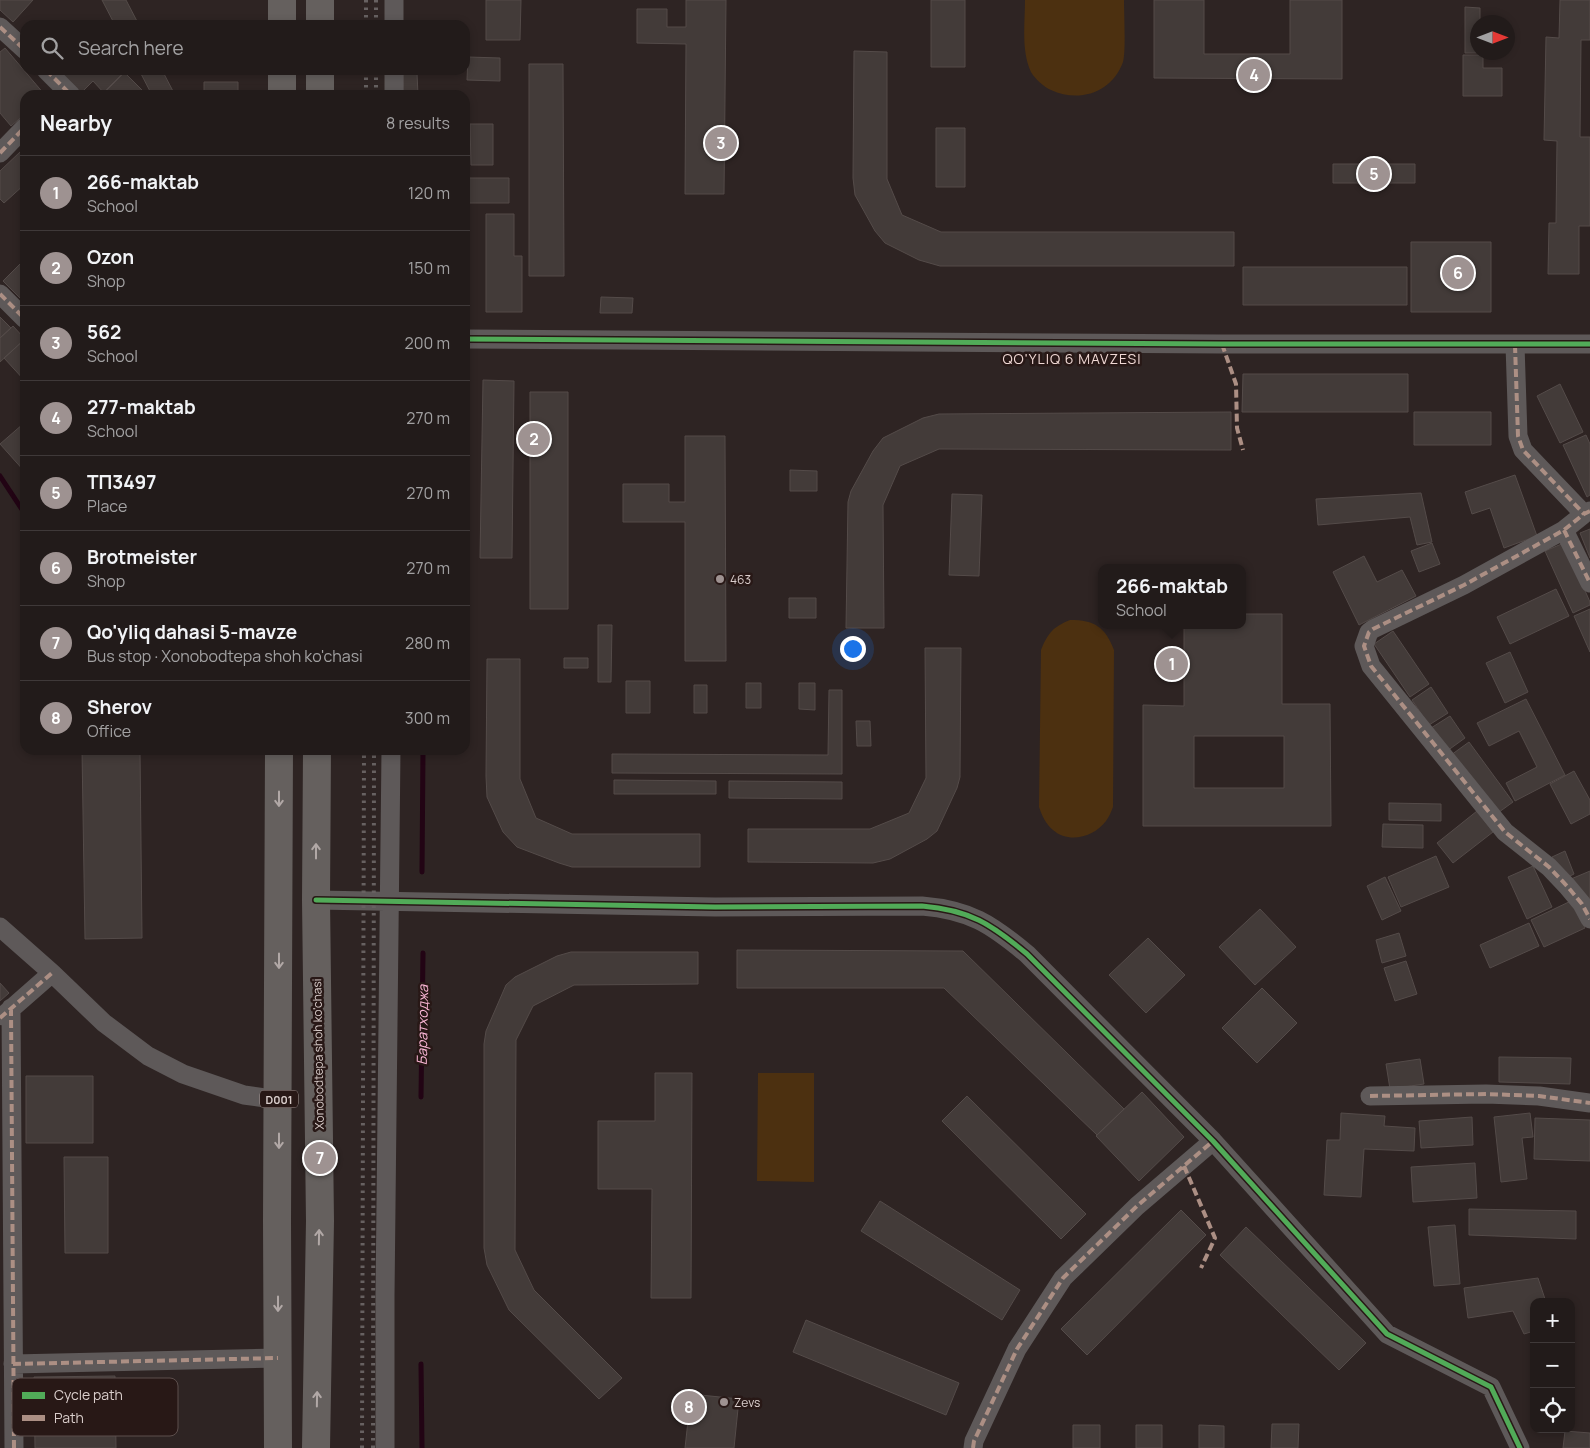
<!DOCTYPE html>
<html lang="en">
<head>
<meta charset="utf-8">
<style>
  body { margin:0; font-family:Manrope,sans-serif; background:#2e2827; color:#f1f3f6 }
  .controls { position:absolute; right:15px; bottom:15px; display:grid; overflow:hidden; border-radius:10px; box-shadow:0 2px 8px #0003 }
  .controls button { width:45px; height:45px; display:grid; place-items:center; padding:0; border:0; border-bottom:1px solid #3f3939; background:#221b1a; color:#f1f3f6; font:25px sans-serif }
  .compass { position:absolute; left:1470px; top:15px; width:45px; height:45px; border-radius:50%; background:#221b1a; box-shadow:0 2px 8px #0003; rotate:90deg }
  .you { position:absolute; left:852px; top:648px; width:18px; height:18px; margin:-12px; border:4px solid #fff; border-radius:50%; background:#1a73e8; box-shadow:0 0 0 8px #1a73e833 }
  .badge { display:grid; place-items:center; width:32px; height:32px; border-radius:50%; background:#9e9291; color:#fff; font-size:16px; font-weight:700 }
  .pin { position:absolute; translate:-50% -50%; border:2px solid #fff; box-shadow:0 1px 5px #0006 }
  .popup { position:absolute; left:1098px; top:564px; width:148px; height:65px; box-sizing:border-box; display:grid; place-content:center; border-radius:10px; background:#221b1a; filter:drop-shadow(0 1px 4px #0005); font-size:16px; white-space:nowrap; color:#a2a1a2 }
  .popup b { font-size:19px; color:#f1f3f6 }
  .popup::after { content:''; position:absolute; left:50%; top:100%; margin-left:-10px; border:10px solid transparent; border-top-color:#221b1a }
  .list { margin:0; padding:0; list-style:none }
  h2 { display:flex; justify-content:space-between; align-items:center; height:65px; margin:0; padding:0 20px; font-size:21px }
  h2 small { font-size:16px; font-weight:400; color:#a2a1a2 }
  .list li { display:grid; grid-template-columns:32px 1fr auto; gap:15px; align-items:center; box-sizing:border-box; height:75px; padding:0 20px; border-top:1px solid #3f3939 }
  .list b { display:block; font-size:19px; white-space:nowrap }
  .list p { margin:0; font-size:16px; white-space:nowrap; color:#a2a1a2 }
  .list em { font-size:16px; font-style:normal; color:#a2a1a2 }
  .icon { flex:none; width:28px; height:28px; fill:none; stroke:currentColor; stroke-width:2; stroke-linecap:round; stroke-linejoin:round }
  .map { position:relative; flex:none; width:1590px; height:1448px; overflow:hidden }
  .search { position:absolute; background:#221b1a; box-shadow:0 2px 8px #0003; left:20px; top:20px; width:450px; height:55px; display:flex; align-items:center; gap:12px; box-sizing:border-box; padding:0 18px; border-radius:15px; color:#a2a1a2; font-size:19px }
  .panel { position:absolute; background:#221b1a; box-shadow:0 2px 8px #0003; left:20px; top:90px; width:450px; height:665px; border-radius:15px }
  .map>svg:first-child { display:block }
</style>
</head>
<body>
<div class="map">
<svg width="1590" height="1448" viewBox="0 0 1590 1448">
  <rect width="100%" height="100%" fill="#2e2423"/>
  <path fill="#4c3010" d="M 1025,0 L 1124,0 C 1124,14 1126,51 1123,62 C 1112,93 1079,103 1051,90 C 1044,87 1035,79 1031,72 C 1021,51 1025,23 1025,0 Z
    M 1070,620 C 1095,620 1105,627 1114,650 L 1113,807 C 1111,812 1109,817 1106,821 C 1094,837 1069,844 1053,830 C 1046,824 1042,816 1039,807 L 1041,650 C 1048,633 1053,627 1070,620 Z
    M 758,1073 L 814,1073 L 814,1182 L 757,1181 Z"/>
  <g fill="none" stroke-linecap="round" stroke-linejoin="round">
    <path stroke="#220414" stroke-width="5" d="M 0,476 L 25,514
      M 422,872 L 423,750
      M 421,1097 L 423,953
      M 421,1364 L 422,1448"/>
  </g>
  <path fill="#433b39" stroke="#544b49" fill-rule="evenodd" d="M 0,0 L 33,0 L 13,22 L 0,10 Z
    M 102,0 L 126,0 L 139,25 L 115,25 Z
    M 486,0 L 521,0 L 520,40 L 486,40 Z
    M 686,0 L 726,0 L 724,194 L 685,194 L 686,44 L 637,43 L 637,9 L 667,9 L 667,27 L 686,27 Z
    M 931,0 L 965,0 L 965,67 L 931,67 Z
    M 1154,0 L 1204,0 L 1204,54 L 1290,54 L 1290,0 L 1342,0 L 1342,79 L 1154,78 Z
    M 1560,0 L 1590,0 L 1590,40 L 1581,40 L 1580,137 L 1590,137 L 1590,226 L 1579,226 L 1579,274 L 1548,274 L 1549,223 L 1556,223 L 1557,141 L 1544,140 L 1546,37 L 1559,38 Z
    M 1465,7 L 1480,8 L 1480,22 L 1478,22 L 1478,52 L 1479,53 L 1465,53 Z
    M 5,48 L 45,95 L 25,95 L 25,114 L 11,126 L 0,113 L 0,52 Z
    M 854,51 L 887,52 L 887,179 L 902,215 L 941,232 L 1234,232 L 1234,266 L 940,266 L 919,260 L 885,243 L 875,231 L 855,195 L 853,178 Z
    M 1463,55 L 1483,55 L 1483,68 L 1502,68 L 1502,96 L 1463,96 Z
    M 468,57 L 500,58 L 500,81 L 467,80 Z
    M 529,64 L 563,64 L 564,276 L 529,276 Z
    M 65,70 L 127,70 L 104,93 L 93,81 L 80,94 L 60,74 Z
    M 139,70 L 162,70 L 175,95 L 152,95 Z
    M 124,72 L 145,93 L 143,95 L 101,95 Z
    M 403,73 L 417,73 L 418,95 L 403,95 Z
    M 204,82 L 238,82 L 238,95 L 204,95 Z
    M 470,124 L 493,124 L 493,165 L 471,165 Z
    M 936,128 L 965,128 L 965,187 L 936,187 Z
    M 21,151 L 25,155 L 25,184 L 4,203 L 0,199 L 0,171 Z
    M 1333,164 L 1415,164 L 1415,183 L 1333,183 Z
    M 465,178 L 509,178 L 509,203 L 465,203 Z
    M 486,214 L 514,214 L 514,256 L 522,256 L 522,312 L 486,312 Z
    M 1411,242 L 1491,242 L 1491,312 L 1411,312 Z
    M 25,259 L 25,303 L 3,281 Z
    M 1243,267 L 1407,267 L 1407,305 L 1243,305 Z
    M 601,297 L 633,298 L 632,313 L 600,313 Z
    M 0,317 L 11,328 L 0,338 Z
    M 13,326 L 25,339 L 0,362 L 0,338 Z
    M 25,339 L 25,381 L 4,358 Z
    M 1243,374 L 1408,374 L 1408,412 L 1242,412 Z
    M 483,380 L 514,381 L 512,558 L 480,558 Z
    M 1560,384 L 1583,432 L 1560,443 L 1537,396 Z
    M 530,392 L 568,392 L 568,609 L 530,609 Z
    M 1231,412 L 1231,450 L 939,449 L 900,466 L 883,505 L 884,628 L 846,628 L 848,502 L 851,491 L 873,451 L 883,438 L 923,418 L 939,414 Z
    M 1414,412 L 1491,412 L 1491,445 L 1414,445 Z
    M 23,424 L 25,426 L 25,472 L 0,444 Z
    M 1586,435 L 1590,444 L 1590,495 L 1587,497 L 1563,445 Z
    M 685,436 L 725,436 L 726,661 L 685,661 L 685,522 L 623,522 L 623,484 L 669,484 L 669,502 L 685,502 Z
    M 790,470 L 817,471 L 817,491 L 790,491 Z
    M 1515,475 L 1537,536 L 1504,548 L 1490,508 L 1472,514 L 1465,492 Z
    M 1421,493 L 1432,542 L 1417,545 L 1410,517 L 1318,525 L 1316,499 Z
    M 952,494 L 982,495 L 979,576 L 949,575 Z
    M 1590,529 L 1590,558 L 1580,533 Z
    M 1432,543 L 1440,564 L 1419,572 L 1411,551 Z
    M 1564,543 L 1590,602 L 1590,605 L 1573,613 L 1545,551 Z
    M 1364,556 L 1377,582 L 1402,570 L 1416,596 L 1359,625 L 1333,572 Z
    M 1556,589 L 1569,616 L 1510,644 L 1497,617 Z
    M 789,598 L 816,598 L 816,618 L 789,618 Z
    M 1590,609 L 1590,652 L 1574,616 Z
    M 1242,614 L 1282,614 L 1282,704 L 1330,704 L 1331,826 L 1143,826 L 1143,705 L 1184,706 L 1184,625 L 1242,625 ZM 1194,736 L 1284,736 L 1284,788 L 1194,788 Z
    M 598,625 L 612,625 L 611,682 L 598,682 Z
    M 1393,631 L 1429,684 L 1410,697 L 1374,644 Z
    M 925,648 L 961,648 L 960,777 L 957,788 L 937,831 L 927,839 L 890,859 L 873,863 L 748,862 L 748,829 L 870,829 L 909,813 L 926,778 Z
    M 1510,652 L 1528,692 L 1505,703 L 1486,663 Z
    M 564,658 L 588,658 L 588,668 L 564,668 Z
    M 487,659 L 520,659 L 520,779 L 536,818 L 572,834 L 700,834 L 700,867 L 572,867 L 559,863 L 517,847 L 503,832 L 487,797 L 486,776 Z
    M 626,681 L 650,681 L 650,713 L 626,713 Z
    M 746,683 L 761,683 L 761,708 L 746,708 Z
    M 799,683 L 815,683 L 815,710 L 799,709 Z
    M 694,685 L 707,685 L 707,713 L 694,713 Z
    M 1431,687 L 1448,713 L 1429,725 L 1412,700 Z
    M 829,690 L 842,690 L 842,774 L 612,773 L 612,754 L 828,755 Z
    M 1526,699 L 1565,775 L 1515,801 L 1506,783 L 1537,767 L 1519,731 L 1489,746 L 1477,723 Z
    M 1450,716 L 1465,738 L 1447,751 L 1431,728 Z
    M 856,721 L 870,721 L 871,746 L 857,746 Z
    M 1469,742 L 1513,802 L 1495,815 L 1451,755 Z
    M 82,750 L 140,750 L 142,938 L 85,939 Z
    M 1574,771 L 1590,800 L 1590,814 L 1571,824 L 1550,784 Z
    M 614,780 L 716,781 L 716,794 L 614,794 Z
    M 729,781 L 842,782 L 842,799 L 729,798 Z
    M 1389,803 L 1441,804 L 1441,821 L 1389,820 Z
    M 1477,811 L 1493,832 L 1453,863 L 1437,843 Z
    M 1383,824 L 1423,825 L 1423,848 L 1382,847 Z
    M 1565,851 L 1574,874 L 1562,880 L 1552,857 Z
    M 1436,856 L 1449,887 L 1401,907 L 1388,877 Z
    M 1533,866 L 1552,907 L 1527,919 L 1508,877 Z
    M 1590,871 L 1590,898 L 1581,902 L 1571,879 Z
    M 1385,877 L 1401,911 L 1382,920 L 1367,886 Z
    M 1573,900 L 1585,928 L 1544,947 L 1531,920 Z
    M 1260,909 L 1296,947 L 1255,985 L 1219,947 Z
    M 1529,923 L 1539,946 L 1490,968 L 1480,945 Z
    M 1399,933 L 1406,956 L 1382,963 L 1376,940 Z
    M 1148,938 L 1185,975 L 1146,1013 L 1109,975 Z
    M 737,950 L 963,951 L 1124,1109 L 1097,1135 L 944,988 L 737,988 Z
    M 571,952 L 698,952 L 698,984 L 574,985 L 533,1006 L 516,1040 L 515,1250 L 534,1290 L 622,1378 L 599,1399 L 509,1310 L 487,1265 L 484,1248 L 484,1044 L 486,1031 L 506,985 L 515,977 L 557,956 Z
    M 1406,961 L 1417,994 L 1395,1001 L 1384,968 Z
    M 0,983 L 9,993 L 0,1001 Z
    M 1262,988 L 1297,1023 L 1257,1063 L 1222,1028 Z
    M 1499,1057 L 1571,1058 L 1570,1084 L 1499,1082 Z
    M 1420,1059 L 1424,1084 L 1390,1089 L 1386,1064 Z
    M 655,1073 L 692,1073 L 691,1298 L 651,1298 L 652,1189 L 598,1189 L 598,1121 L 655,1121 Z
    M 26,1076 L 93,1076 L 93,1143 L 26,1143 Z
    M 1142,1092 L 1184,1137 L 1139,1181 L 1096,1136 Z
    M 967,1096 L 1086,1214 L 1061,1239 L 942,1121 Z
    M 1341,1113 L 1385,1116 L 1384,1126 L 1415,1128 L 1414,1151 L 1364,1149 L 1361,1197 L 1324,1195 L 1327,1140 L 1340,1140 Z
    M 1530,1113 L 1533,1137 L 1522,1138 L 1527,1179 L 1501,1182 L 1494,1117 Z
    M 1472,1117 L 1473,1145 L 1421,1148 L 1419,1121 Z
    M 1535,1118 L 1590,1120 L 1590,1161 L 1534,1159 Z
    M 64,1157 L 108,1157 L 108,1253 L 65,1253 Z
    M 1475,1163 L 1477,1198 L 1413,1202 L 1411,1167 Z
    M 880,1201 L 1020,1290 L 1002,1320 L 861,1231 Z
    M 1469,1209 L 1576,1211 L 1576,1239 L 1469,1235 Z
    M 1181,1210 L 1206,1235 L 1087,1355 L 1061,1329 Z
    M 1455,1225 L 1460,1284 L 1434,1286 L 1428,1227 Z
    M 1246,1227 L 1366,1343 L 1339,1370 L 1220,1255 Z
    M 1538,1278 L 1546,1302 L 1534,1302 L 1534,1331 L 1524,1334 L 1513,1311 L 1468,1318 L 1464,1288 Z
    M 806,1320 L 959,1383 L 946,1415 L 793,1352 Z
    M 115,1376 L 116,1448 L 35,1448 L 34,1377 Z
    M 691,1394 L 739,1399 L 734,1448 L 685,1448 Z
    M 1272,1424 L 1299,1424 L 1298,1448 L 1271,1448 Z
    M 1073,1425 L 1100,1425 L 1100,1448 L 1073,1448 Z
    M 1136,1425 L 1162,1425 L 1162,1448 L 1136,1448 Z
    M 1199,1425 L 1224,1426 L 1224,1448 L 1199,1448 Z
    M 1565,1431 L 1590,1433 L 1590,1448 L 1563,1448 Z"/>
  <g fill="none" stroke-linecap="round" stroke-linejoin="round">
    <path stroke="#5e5959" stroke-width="19" d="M 394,0 L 394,25
      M 0,27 L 25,50
      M 46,70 L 71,95
      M 394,70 L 394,95
      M 0,153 L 25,127
      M 0,294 L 25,319
      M 465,339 L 1222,344 L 1590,344
      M 1515,345 L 1518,436 L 1523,450 L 1584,514
      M 1590,511 L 1584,514 L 1564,530 L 1464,585 L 1373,629 L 1369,632 L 1364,646 L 1371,666 L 1505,832 L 1549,867 L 1567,886 L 1582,904 L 1590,919
      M 1564,530 L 1590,583
      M 316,900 L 715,907 L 922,906 C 970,910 991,924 1027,954 L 1213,1141 L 1387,1334 L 1491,1387 L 1520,1448
      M 0,927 L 52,973 L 104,1023 L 148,1056 L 183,1074 L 244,1095 L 279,1100
      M 11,1008 L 14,1448
      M 3,1016 L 52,973
      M 1370,1096 L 1486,1094 L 1539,1096 L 1590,1103
      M 13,1364 L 278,1358
      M 385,1448 L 385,1296 L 391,750
      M 973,1448 L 974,1441 L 1017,1349 L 1063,1278 L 1137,1206 L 1213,1141"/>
    <path stroke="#65605e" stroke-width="28" d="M 320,0 L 320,25
      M 282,25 L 282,0
      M 320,70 L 320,95
      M 282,95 L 282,70
      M 278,1448 L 277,1221 L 279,750
      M 316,1448 L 320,1221 L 316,900 L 317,750"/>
    <path stroke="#676161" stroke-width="4" stroke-dasharray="2.5 5" stroke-linecap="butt" d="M 366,25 L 366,0
      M 376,25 L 376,0
      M 366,95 L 366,70
      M 376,95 L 376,70
      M 362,1448 L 364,750
      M 373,1448 L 374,750"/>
    <path stroke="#ac8f84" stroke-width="4" stroke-dasharray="8 4" stroke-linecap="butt" d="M 0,27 L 25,50
      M 46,70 L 71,95
      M 0,153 L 25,127
      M 0,294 L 25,319
      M 1222,344 L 1236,384 L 1237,428 L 1243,450
      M 1515,345 L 1518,436 L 1523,450 L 1584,514
      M 1590,511 L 1584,514 L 1564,530 L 1464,585 L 1373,629 L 1369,632 L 1364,646 L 1371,666 L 1505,832 L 1549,867 L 1567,886 L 1582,904 L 1590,919
      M 1564,530 L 1590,583
      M 11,1008 L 14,1448
      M 0,1018 L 52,973
      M 1370,1096 L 1486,1094 L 1539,1096 L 1590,1103
      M 1184,1166 L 1215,1238 L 1201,1268
      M 13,1364 L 278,1358
      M 973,1448 L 974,1441 L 1017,1349 L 1063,1278 L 1137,1206 L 1213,1141"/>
    <g stroke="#281816" stroke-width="8">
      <path id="cycleway" d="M 465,339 L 1222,344 L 1590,344
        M 316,900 L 715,907 L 922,906 C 970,910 991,924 1027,954 L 1213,1141 L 1387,1334 L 1491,1387 L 1520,1448"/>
    </g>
    <use href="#cycleway" stroke="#51ab58" stroke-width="5"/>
  </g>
  <defs><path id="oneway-shaft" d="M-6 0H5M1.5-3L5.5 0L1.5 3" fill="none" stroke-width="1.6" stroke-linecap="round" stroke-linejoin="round" transform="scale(1.25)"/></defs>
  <g stroke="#b1a8a6">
    <use href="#oneway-shaft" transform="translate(279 799) rotate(90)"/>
    <use href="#oneway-shaft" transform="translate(316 851) rotate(-90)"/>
    <use href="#oneway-shaft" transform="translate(279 961) rotate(90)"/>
    <use href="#oneway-shaft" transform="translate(279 1141) rotate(90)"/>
    <use href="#oneway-shaft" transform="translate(319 1237) rotate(-89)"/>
    <use href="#oneway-shaft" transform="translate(278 1304) rotate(90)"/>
    <use href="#oneway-shaft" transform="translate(317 1399) rotate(-89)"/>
  </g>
  <g fill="#9e9291" stroke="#281816" stroke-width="2">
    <circle cx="720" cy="579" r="5"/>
    <circle cx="724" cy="1402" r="5"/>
  </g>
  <g text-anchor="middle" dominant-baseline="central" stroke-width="5" stroke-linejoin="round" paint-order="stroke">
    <rect fill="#281816" stroke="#a59795" stroke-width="1" x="260" y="1090.5" width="38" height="17" rx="4"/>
    <g font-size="11" font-weight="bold" fill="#dacecc">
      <text x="279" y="1099">D001</text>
    </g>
    <g font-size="12" fill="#dacecc" stroke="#281816" text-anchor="start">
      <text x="730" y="579">463</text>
      <text x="734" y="1402">Zevs</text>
    </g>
    <g font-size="12" fill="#dacecc" stroke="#281816">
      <text transform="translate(318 1054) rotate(-91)">Xonobodtepa shoh ko'chasi</text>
    </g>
    <g font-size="14" letter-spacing="1" fill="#f0d9d5" stroke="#281816">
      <text x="1072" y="358">QO'YLIQ 6 MAVZESI</text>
    </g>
    <g font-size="14" font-style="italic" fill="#fdb7d7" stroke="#281816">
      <text transform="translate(422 1025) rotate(-89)">Баратходжа</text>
    </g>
  </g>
  <rect x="12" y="1378" width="166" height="58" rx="8" fill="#281816" stroke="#5d4f4d" stroke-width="1"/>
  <rect x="22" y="1392" width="23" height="7" fill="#51ab58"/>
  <rect x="22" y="1415" width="23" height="6" fill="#ac8f84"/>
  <g font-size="14" fill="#dacecc">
    <text x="54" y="1400">Cycle path</text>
    <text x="54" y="1423">Path</text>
  </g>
</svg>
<div class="controls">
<button>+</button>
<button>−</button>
<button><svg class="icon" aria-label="locate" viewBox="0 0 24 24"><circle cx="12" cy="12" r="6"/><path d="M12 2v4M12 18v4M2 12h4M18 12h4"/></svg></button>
</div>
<svg class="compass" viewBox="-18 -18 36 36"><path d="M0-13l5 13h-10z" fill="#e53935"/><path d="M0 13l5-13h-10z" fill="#a2a1a2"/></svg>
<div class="you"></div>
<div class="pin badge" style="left:1172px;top:664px">1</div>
<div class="popup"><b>266-maktab</b>School</div>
<div class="pin badge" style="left:534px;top:439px">2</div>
<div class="pin badge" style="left:721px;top:143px">3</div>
<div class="pin badge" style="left:1254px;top:75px">4</div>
<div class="pin badge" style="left:1374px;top:174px">5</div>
<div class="pin badge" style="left:1458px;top:273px">6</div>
<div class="pin badge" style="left:320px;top:1158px">7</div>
<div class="pin badge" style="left:689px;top:1407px">8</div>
<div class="search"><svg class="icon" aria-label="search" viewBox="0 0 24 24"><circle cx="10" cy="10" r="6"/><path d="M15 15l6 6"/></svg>Search here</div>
<section class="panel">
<h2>Nearby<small>8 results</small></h2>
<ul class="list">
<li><span class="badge">1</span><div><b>266-maktab</b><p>School</p></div><em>120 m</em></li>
<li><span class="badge">2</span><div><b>Ozon</b><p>Shop</p></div><em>150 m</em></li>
<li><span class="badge">3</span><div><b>562</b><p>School</p></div><em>200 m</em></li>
<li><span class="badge">4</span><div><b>277-maktab</b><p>School</p></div><em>270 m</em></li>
<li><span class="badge">5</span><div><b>ТП3497</b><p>Place</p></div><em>270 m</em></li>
<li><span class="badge">6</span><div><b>Brotmeister</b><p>Shop</p></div><em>270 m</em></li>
<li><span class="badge">7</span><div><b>Qo'yliq dahasi 5-mavze</b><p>Bus stop · Xonobodtepa shoh ko'chasi</p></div><em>280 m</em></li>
<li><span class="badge">8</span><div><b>Sherov</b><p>Office</p></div><em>300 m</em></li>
</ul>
</section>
</div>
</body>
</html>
